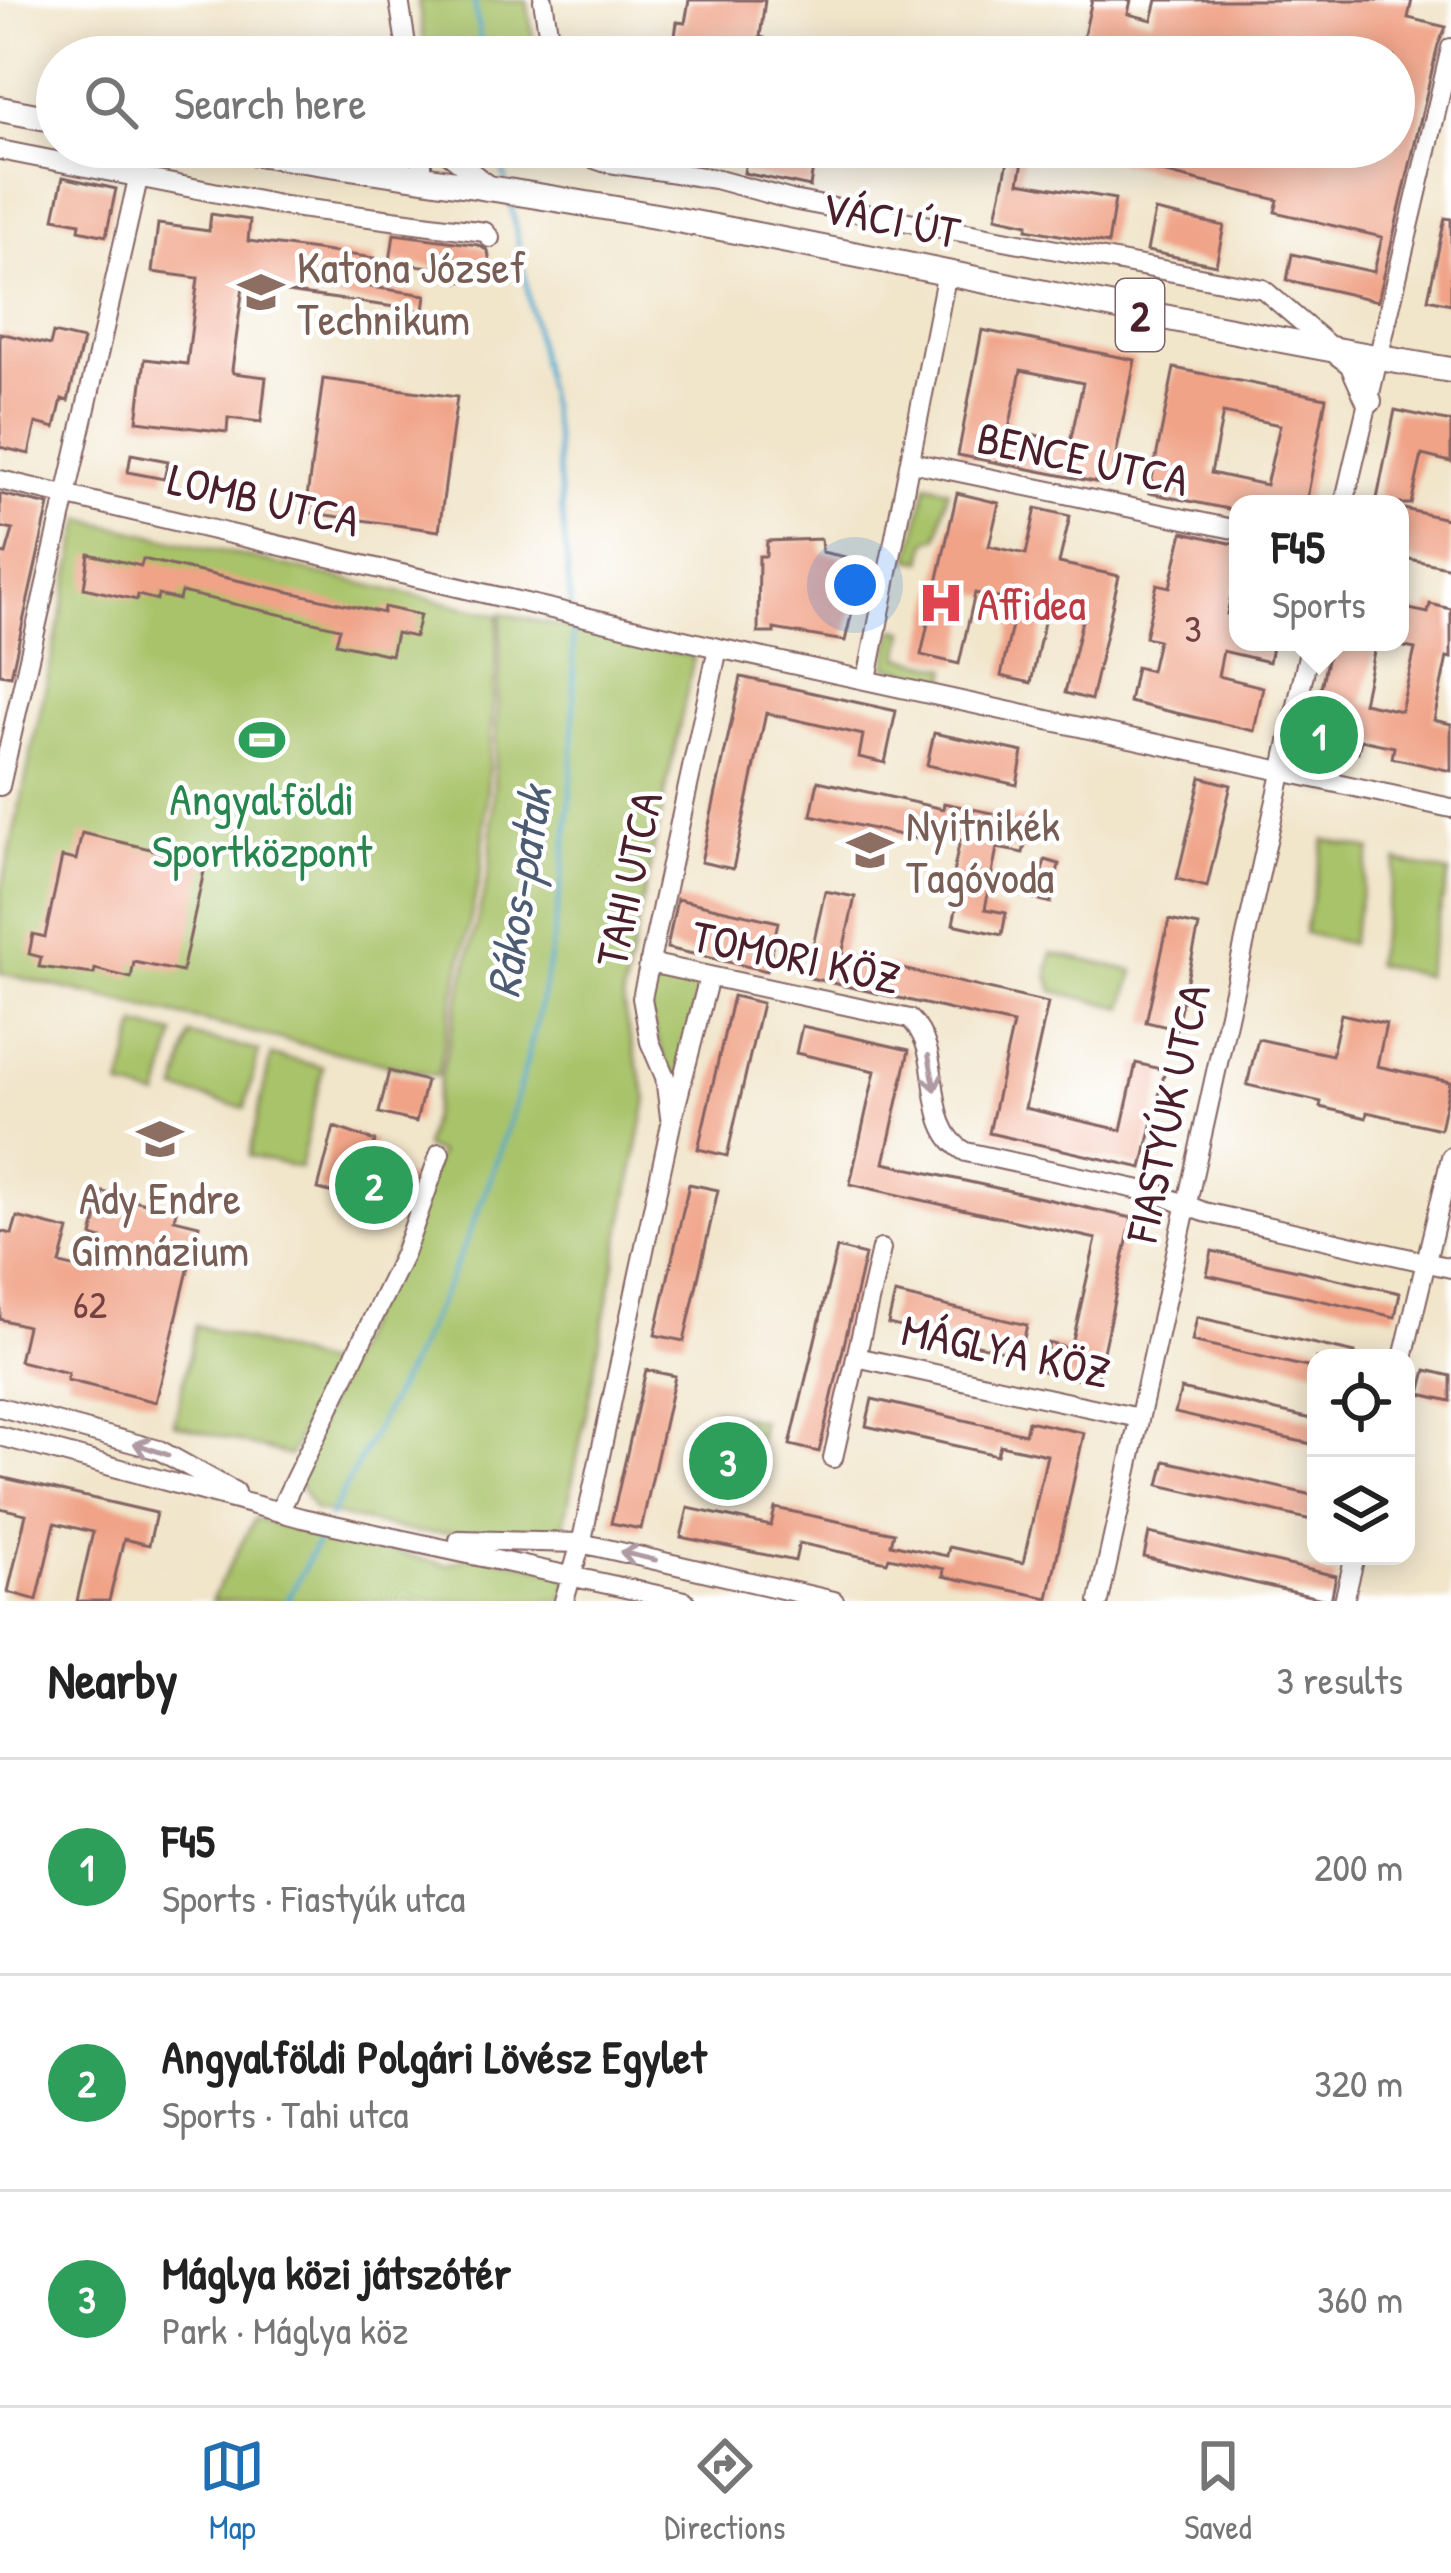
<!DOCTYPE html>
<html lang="en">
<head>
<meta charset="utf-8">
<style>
  body { margin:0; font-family:"Patrick Hand",sans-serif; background:#f2f2f2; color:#222 }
  .controls { position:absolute; right:36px; bottom:36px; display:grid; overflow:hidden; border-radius:24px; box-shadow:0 6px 30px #0003 }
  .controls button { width:108px; height:108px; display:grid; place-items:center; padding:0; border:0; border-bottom:3px solid #e0e0e0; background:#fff; color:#222; font:60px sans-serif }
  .you { position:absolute; left:855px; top:585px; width:42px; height:42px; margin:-30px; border:9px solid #fff; border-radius:50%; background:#1a73e8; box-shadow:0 0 0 18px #1a73e833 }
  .badge { display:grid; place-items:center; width:78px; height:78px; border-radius:50%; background:#1f6fb2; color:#fff; font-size:39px; font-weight:700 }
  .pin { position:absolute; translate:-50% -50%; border:6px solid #fff; box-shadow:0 3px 12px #0006 }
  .popup { position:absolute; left:1229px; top:495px; width:180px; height:156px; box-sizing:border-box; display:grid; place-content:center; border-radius:24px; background:#fff; filter:drop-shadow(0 3px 9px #0005); font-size:39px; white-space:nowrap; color:#767676 }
  .popup b { font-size:45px; color:#222 }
  .popup::after { content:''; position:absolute; left:50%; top:100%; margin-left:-24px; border:24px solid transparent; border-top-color:#fff }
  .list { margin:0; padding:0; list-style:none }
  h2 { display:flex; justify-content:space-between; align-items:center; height:156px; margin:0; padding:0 48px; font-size:51px }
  h2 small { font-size:39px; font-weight:400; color:#767676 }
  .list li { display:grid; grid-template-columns:78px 1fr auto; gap:36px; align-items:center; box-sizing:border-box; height:216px; padding:0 48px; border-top:3px solid #e0e0e0 }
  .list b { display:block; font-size:45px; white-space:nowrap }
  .list p { margin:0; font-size:39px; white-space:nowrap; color:#767676 }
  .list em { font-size:39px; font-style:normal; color:#767676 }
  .icon { flex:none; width:66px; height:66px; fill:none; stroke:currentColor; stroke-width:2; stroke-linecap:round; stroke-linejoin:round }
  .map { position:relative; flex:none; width:1451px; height:1601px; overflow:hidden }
  .search { position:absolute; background:#fff; box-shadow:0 6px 30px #0003; left:36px; right:36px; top:36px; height:132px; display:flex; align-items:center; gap:30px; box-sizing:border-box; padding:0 42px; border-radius:66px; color:#767676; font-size:45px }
  .sheet { height:804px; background:#fff }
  nav { display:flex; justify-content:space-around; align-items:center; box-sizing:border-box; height:168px; border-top:3px solid #e0e0e0; background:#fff; font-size:33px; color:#767676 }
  nav a { display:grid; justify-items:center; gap:6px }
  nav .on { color:#1f6fb2 }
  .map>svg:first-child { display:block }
</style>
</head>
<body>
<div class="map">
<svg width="1451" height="1601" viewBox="0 0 1451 1601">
  <rect width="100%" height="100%" fill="#fff"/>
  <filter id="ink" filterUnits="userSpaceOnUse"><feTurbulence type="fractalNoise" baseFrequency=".00833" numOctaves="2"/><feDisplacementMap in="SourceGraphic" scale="24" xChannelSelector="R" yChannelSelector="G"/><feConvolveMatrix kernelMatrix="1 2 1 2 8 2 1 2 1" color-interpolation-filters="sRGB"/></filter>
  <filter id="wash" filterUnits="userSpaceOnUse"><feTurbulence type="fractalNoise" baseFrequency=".004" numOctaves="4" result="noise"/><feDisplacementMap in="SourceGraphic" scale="48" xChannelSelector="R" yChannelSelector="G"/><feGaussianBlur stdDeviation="2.7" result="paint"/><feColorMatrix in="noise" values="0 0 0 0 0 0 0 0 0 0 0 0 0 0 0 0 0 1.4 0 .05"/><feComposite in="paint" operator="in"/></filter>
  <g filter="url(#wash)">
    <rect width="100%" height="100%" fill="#f1e5ca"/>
    <path fill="#a8c369" stroke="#79714a" stroke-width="3" d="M 418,0 L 527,0 L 536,57 L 426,57 Z
      M 927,484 L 948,489 L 938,537 L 927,541 L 923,561 L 910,559 Z
      M 82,519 L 499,615 L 482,865 L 437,1076 L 0,973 L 0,897 Z
      M 502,613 L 694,657 L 623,994 C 624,1030 640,1064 647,1100 L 564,1525 L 551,1532 L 417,1533 L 314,1510 L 295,1477 L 439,1153 L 424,1148 L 490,866 Z
      M 894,629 L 905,631 L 900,657 L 948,668 L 946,680 L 886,666 Z
      M 1325,840 L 1371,850 L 1350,944 L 1304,933 Z
      M 1397,861 L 1449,873 L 1425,976 L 1374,964 Z
      M 1052,953 L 1134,971 L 1124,1008 L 1053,991 L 1048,974 Z
      M 662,975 L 695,982 L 699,987 L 679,1078 L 672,1078 L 649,1016 L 654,982 Z
      M 137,1025 L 175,1034 L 159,1098 L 121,1088 Z
      M 190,1035 L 259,1051 L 245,1108 L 177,1091 Z
      M 271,1055 L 323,1067 L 300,1168 L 249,1156 Z
      M 196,1325 L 330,1366 L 290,1456 L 174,1424 Z
      M 714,1410 L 762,1421 L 747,1492 L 698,1481 Z
      M 255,1518 L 447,1565 L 478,1553 L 573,1575 L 564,1601 L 211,1601 Z"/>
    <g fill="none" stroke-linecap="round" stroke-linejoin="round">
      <path stroke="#4ea7cb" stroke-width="4.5" d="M 474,0 L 483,57
        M 498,147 L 506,182
        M 510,199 L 555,436 L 571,609
        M 330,1517 C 376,1428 425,1339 464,1246 C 546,1051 583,832 572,620
        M 287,1601 L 325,1527"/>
    </g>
    <g id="blocks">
      <path fill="#f0a387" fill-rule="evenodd" d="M 689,0 L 765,0 L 760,37 L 764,38 L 762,55 L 672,57 L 677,22 L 685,23 Z
        M 1092,0 L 1131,0 L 1128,14 L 1152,20 L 1157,0 L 1412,0 L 1408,18 L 1446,27 L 1438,45 L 1378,301 L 1287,280 L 1292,254 L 1374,272 L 1382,237 L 1275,212 L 1278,200 L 1112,160 L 1116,147 L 1394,147 L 1394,57 L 1079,57 Z
        M 748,147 L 815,153 L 810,187 L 744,173 Z
        M 1011,147 L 1026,147 L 1019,182 L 1115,199 L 1108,244 L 1027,229 L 1028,224 L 996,217 Z
        M 63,177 L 116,189 L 106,236 L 79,230 L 80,223 L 54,218 Z
        M 1155,211 L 1224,226 L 1216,265 L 1147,251 Z
        M 211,214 L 250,220 L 248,241 L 375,258 L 371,287 L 426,295 L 424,311 L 243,286 L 232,370 L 233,373 L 266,377 L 261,422 L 228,418 L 227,432 L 137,421 L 145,359 L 187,364 L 198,278 L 152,272 L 158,224 L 209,231 Z
        M 1445,218 L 1451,219 L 1451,304 L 1428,299 Z
        M 394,234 L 478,245 L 488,251 L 492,278 L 457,282 L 456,270 L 390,262 Z
        M 982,330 L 1135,360 L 1110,485 L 958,455 ZM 1021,370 L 1083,383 L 1070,443 L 1009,429 Z
        M 0,333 L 50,345 L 53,333 L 83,340 L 68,401 L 62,399 L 55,428 L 36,423 L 29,454 L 0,447 Z
        M 1174,368 L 1326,398 L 1306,504 L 1238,504 L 1238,511 L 1149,493 ZM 1223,413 L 1280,425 L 1266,485 L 1211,473 Z
        M 323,379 L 457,397 L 439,531 L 305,512 Z
        M 1395,410 L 1451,422 L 1451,462 L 1422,455 L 1411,504 L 1376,504 Z
        M 131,454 L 168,461 L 164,479 L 128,472 Z
        M 957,493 L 999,503 L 989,546 L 1026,554 L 1036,508 L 1070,516 L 1059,563 L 1119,576 L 1091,700 L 1065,693 L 1083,616 L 1047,608 L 1031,683 L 1001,676 L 1017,602 L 975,593 L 959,664 L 921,655 Z
        M 0,494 L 49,505 L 11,676 L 0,674 L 0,553 L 6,554 L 13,530 L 0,527 Z
        M 1400,508 L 1451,520 L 1451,568 L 1400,557 Z
        M 1183,532 L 1238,545 L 1238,584 L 1234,583 L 1227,614 L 1238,617 L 1238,642 L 1273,642 L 1269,662 L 1223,651 L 1218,676 L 1263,687 L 1254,731 L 1129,702 L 1136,667 L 1151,671 L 1158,640 L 1145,637 L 1157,584 L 1170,587 Z
        M 821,539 L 822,552 L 864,561 L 845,641 L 774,629 L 774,633 L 758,633 L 759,556 L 766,556 L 767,541 Z
        M 89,554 L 141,566 L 143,559 L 383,613 L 384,607 L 420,615 L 415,637 L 396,633 L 391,655 L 336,643 L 340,628 L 181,592 L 179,600 L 158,595 L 157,600 L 138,595 L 137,600 L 84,588 Z
        M 1430,604 L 1451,609 L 1451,658 L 1447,657 L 1434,720 L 1451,724 L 1451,771 L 1392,758 L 1394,747 L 1361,740 L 1358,752 L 1309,742 L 1331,642 L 1376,642 L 1363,703 L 1401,711 L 1415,649 L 1400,646 L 1400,607 L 1428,613 Z
        M 741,677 L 896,711 L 885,763 L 859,757 L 863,735 L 766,713 L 733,869 L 701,862 Z
        M 934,733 L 1023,752 L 1017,785 L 927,765 Z
        M 1201,777 L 1231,785 L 1207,887 L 1177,879 Z
        M 818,781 L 943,809 L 944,803 L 1030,821 L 1023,853 L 997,848 L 985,909 L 1006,913 L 1002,935 L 953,924 L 960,890 L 950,888 L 960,840 L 919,832 L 918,839 L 811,815 Z
        M 82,833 L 206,862 L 182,972 L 134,962 L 131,978 L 95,969 L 94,974 L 39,967 L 41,957 L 29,954 L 33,934 L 45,937 L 62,857 L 76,860 Z
        M 1045,860 L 1059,864 L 1051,903 L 1035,899 Z
        M 825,891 L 855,897 L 842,955 L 1048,1003 L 1025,1108 L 1121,1130 L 1136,1063 L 1165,1070 L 1142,1168 L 989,1133 L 1013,1024 L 806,977 Z
        M 677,899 L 778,922 L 767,971 L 667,948 Z
        M 1169,920 L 1199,926 L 1176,1029 L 1146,1022 Z
        M 733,996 L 762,1003 L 727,1156 L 698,1149 Z
        M 1341,1014 L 1386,1024 L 1377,1066 L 1450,1082 L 1440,1129 L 1367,1112 L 1366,1118 L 1342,1112 L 1320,1107 L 1321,1102 L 1247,1085 L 1258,1039 L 1332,1055 Z
        M 802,1026 L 909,1050 L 884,1163 L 1132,1218 L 1096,1384 L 1042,1371 L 1049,1343 L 1071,1349 L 1096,1239 L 850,1184 L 875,1071 L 796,1053 Z
        M 389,1071 L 426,1081 L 416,1122 L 379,1113 Z
        M 334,1127 L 375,1141 L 367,1166 L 416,1180 L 405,1212 L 318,1189 Z
        M 689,1184 L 718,1190 L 684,1341 L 655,1335 Z
        M 103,1192 L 176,1211 L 174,1219 L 199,1225 L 156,1402 L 67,1380 L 68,1373 L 19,1361 L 27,1326 L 0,1319 L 0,1231 L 12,1234 L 17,1217 L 69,1230 L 60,1264 L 94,1272 L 102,1239 L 92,1236 Z
        M 837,1248 L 865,1255 L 819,1452 L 790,1445 Z
        M 1212,1251 L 1400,1293 L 1395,1317 L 1207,1275 Z
        M 895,1294 L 1027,1325 L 1020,1355 L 888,1324 Z
        M 1197,1317 L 1355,1353 L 1354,1358 L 1316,1358 L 1316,1369 L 1192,1341 Z
        M 646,1370 L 675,1376 L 641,1529 L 611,1523 Z
        M 1426,1370 L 1451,1376 L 1451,1401 L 1420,1394 Z
        M 1181,1389 L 1316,1420 L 1316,1445 L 1175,1413 Z
        M 872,1399 L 1025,1434 L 1028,1421 L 1084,1433 L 1048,1598 L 943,1576 L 944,1569 L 889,1557 L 887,1562 L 799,1543 L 795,1561 L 681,1537 L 688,1508 L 771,1526 L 775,1508 L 894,1533 L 891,1544 L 947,1556 L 949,1547 L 1023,1563 L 1047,1455 L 1000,1445 L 997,1455 L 866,1426 Z
        M 1165,1461 L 1316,1496 L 1316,1521 L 1159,1485 Z
        M 0,1477 L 156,1513 L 149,1545 L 124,1539 L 109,1601 L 77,1601 L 93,1532 L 55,1523 L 37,1600 L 8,1592 L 26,1514 L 0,1508 Z
        M 1149,1533 L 1336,1576 L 1331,1601 L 1144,1557 Z"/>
    </g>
  </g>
  <g filter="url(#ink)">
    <use href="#blocks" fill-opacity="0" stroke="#846463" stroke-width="3"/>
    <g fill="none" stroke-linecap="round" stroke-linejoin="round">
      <g stroke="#846463" stroke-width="22">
        <path id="minor" d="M 399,0 L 408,57
          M 543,0 L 552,57
          M 422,147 L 422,179
          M 440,147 L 493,189
          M 578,147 L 586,156 L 603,162 L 715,179 L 792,200 L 1263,289 L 1332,348
          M 0,150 L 284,206 L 485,232 L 490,238
          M 911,462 L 1238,530
          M 0,480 L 718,648 L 1451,808
          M 1344,504 L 1451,48
          M 867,679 L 947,272
          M 0,786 L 138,179
          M 649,963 L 910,1019 C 947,1054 919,1127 966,1152 L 1159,1194 L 1204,1212 L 1451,1268
          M 670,1117 L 665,1077 L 650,1042 L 642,998 L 718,648
          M 856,1357 L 1139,1418
          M 1403,1358 L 1451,1157
          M 0,1407 L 159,1450 L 235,1492
          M 0,1436 L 302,1518 L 685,1601
          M 833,1458 L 881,1249
          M 279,1512 L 404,1254 L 440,1153
          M 459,1540 L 581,1543 L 834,1601
          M 564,1601 L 582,1540 L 671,1124 L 709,977
          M 1099,1601 L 1311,642
          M 1344,1601 L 1355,1556"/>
      </g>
      <g stroke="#846463" stroke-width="28">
        <path id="major" d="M 0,109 L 57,120
          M 217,147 C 381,172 546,195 710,226 C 958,273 1203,329 1451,370
          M 1336,351 L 1352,363 L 1369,401"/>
      </g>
      <use href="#minor" stroke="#fff" stroke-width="18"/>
      <use href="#major" stroke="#fff" stroke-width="24"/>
    </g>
    <defs><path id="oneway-shaft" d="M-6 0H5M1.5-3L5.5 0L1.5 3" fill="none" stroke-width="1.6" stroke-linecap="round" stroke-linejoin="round" transform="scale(3)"/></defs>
    <g stroke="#ae9aa0">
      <use href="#oneway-shaft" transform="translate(932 1073) rotate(79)"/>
      <use href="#oneway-shaft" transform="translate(151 1449) rotate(-161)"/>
      <use href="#oneway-shaft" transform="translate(638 1556) rotate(-167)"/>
    </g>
  </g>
  <defs>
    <g id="school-bare" transform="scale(3.6)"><path d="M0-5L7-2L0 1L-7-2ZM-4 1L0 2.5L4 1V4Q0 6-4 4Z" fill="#8d6e63" stroke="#fff" stroke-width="2.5" paint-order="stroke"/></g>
    <g id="hospital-bare" transform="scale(3.6)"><path d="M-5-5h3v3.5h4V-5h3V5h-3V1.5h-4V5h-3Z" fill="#e0444e" stroke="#fff" stroke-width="2.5" paint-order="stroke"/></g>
    <g id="stadium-bare" transform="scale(3.6)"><path d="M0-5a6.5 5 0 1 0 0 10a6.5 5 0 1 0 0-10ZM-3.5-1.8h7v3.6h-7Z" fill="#2e9e5b" stroke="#fff" stroke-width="2.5" paint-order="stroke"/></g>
  </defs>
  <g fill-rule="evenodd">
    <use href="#school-bare" x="261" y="292"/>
    <use href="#hospital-bare" x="941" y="603"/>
    <use href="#stadium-bare" x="262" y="740"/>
    <use href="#school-bare" x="870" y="850"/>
    <use href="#school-bare" x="160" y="1139"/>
  </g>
  <g text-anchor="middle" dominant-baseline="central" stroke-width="9" stroke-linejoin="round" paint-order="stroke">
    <g font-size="39" fill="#744042">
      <text x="1193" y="627">3</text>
      <text x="90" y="1303">62</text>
    </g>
    <rect fill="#fff" stroke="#80626b" stroke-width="3" x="1116" y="279" width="48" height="72" rx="9"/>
    <g font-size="42" font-weight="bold" fill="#4a1f2b">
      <text x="1140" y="315">2</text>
    </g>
    <g font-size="45" fill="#4a1f2b" stroke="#fff">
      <text transform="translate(891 219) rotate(11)">VÁCI ÚT</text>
      <text transform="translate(1083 458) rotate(12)">BENCE UTCA</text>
      <text transform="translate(264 499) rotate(13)">LOMB UTCA</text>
      <text transform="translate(628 879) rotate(-78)">TAHI UTCA</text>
      <text transform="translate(796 956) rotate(12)">TOMORI KÖZ</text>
      <text transform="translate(1167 1113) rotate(-78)">FIASTYÚK UTCA</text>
      <text transform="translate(1006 1350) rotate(12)">MÁGLYA KÖZ</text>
    </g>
    <g font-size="45" fill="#785e54" stroke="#fff" text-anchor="start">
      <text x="297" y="266">Katona József<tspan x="297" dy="52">Technikum</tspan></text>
      <text x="906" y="824">Nyitnikék<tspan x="906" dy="52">Tagóvoda</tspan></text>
      <text x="160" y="1197" text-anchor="middle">Ady Endre<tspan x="160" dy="52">Gimnázium</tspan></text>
    </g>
    <g font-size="45" fill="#be3a42" stroke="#fff" text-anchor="start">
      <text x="977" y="603">Affidea</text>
    </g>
    <g font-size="45" fill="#27864d" stroke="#fff">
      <text x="262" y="798">Angyalföldi<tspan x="262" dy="52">Sportközpont</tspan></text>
    </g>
    <g font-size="48" font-style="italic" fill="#4c5c73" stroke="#fff">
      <text transform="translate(518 892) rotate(-81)">Rákos-patak</text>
    </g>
  </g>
</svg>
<div class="controls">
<button><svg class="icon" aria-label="locate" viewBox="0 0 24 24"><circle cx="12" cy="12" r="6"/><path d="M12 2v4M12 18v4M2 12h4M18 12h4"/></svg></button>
<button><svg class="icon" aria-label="layers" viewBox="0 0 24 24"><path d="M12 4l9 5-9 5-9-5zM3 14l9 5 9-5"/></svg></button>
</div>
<div class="you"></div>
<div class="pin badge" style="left:1319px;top:735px;background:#2e9e5b">1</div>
<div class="popup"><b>F45</b>Sports</div>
<div class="pin badge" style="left:374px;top:1185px;background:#2e9e5b">2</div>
<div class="pin badge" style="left:728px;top:1461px;background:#2e9e5b">3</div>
<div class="search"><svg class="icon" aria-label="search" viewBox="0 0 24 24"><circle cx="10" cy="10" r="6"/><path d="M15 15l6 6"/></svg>Search here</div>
</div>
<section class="sheet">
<h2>Nearby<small>3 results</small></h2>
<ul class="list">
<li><span class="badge" style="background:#2e9e5b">1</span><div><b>F45</b><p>Sports · Fiastyúk utca</p></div><em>200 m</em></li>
<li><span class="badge" style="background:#2e9e5b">2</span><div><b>Angyalföldi Polgári Lövész Egylet</b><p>Sports · Tahi utca</p></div><em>320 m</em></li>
<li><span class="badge" style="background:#2e9e5b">3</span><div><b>Máglya közi játszótér</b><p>Park · Máglya köz</p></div><em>360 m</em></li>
</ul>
</section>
<nav>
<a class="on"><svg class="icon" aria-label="map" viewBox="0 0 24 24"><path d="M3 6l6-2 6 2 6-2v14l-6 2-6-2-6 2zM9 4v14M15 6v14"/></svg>Map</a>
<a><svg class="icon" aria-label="directions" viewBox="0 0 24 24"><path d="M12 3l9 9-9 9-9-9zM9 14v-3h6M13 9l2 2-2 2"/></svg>Directions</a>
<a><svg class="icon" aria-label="saved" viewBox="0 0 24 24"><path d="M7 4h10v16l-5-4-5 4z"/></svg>Saved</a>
</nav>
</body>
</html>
